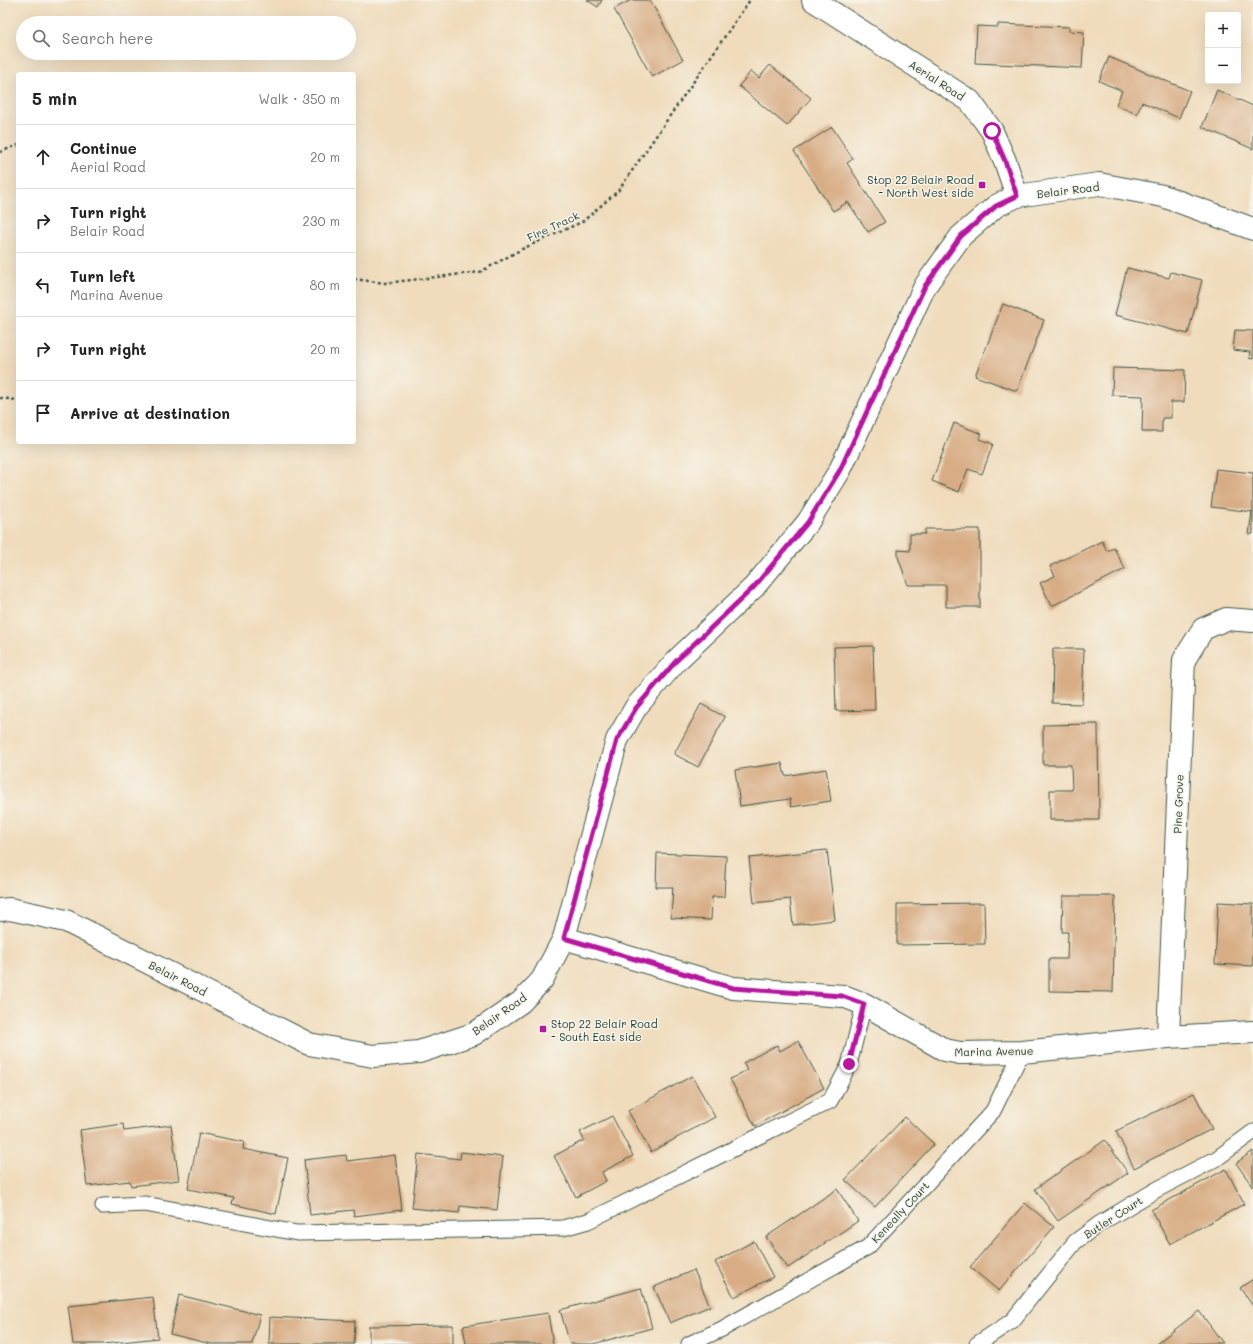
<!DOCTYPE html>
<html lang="en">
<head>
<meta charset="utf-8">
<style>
  body { margin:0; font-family:Mali,sans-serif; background:#f6f6f6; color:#222 }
  .controls { position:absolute; right:12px; top:12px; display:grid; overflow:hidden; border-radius:4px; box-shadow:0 4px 16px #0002 }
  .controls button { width:36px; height:36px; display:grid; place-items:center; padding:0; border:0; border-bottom:1px solid #e0e0e0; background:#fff; color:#222; font:20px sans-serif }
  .stop { position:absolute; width:12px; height:12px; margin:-9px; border:3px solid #b5179e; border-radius:50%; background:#fff }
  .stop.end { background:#b5179e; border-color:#fff; box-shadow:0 1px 4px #0008 }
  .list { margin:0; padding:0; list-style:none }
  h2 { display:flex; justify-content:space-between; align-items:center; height:52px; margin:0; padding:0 16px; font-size:17px }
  h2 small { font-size:13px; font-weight:400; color:#767676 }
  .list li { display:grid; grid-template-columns:26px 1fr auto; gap:12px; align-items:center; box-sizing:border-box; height:64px; padding:0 16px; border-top:1px solid #e0e0e0 }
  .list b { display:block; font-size:15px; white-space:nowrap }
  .list p { margin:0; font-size:13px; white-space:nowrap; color:#767676 }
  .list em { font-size:13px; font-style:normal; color:#767676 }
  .icon { flex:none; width:22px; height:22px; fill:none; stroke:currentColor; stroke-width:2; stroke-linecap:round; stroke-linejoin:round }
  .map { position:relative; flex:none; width:1253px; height:1344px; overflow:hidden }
  .search { position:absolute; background:#fff; box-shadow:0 4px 16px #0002; left:16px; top:16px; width:340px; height:44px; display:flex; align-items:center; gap:10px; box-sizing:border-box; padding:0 14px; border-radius:22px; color:#767676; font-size:15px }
  .panel { position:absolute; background:#fff; box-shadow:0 4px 16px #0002; left:16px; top:72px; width:340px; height:372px; border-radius:4px }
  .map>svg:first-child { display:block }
</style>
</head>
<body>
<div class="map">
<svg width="1253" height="1344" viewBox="0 0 1253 1344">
  <rect width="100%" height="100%" fill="#f7f3e8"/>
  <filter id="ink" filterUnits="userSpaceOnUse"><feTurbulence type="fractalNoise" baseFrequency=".025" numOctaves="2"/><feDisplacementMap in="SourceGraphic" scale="8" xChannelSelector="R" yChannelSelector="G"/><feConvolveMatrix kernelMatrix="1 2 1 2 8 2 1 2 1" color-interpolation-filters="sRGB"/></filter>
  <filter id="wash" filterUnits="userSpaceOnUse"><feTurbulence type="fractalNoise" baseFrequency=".012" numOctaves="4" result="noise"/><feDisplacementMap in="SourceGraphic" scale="16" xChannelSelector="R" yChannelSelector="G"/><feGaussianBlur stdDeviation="0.9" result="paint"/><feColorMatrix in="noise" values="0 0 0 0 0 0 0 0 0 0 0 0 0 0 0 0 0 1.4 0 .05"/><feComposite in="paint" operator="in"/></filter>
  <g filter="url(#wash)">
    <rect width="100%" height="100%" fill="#f0dcbc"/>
    <g id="blocks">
      <path fill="#d8ad85" d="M 587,0 L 602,0 L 598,7 Z
        M 631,0 L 650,0 L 683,60 L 652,77 L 614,9 Z
        M 998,24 L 1069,27 L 1069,31 L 1084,32 L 1082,68 L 975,63 L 977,26 L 998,27 Z
        M 1109,57 L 1190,91 L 1179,118 L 1142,102 L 1137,114 L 1116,105 L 1122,91 L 1099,81 Z
        M 770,65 L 811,98 L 787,126 L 739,86 L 751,71 L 759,78 Z
        M 1217,90 L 1253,106 L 1253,149 L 1202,127 Z
        M 832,127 L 853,159 L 847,163 L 885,222 L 868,232 L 848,202 L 833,211 L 794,151 Z
        M 1127,268 L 1169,278 L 1171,272 L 1202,280 L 1188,334 L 1115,315 Z
        M 1003,304 L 1044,320 L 1017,391 L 975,376 Z
        M 1235,330 L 1253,331 L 1253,359 L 1249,358 L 1250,352 L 1233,350 Z
        M 1113,368 L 1185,370 L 1184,402 L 1171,402 L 1171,418 L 1162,418 L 1162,432 L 1142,432 L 1143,396 L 1112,395 Z
        M 954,423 L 982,434 L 979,439 L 993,444 L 982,474 L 968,469 L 959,492 L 932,481 Z
        M 1216,469 L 1253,473 L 1253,512 L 1211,507 Z
        M 1252,512 L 1253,512 L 1253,534 L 1249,534 Z
        M 925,529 L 980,529 L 980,607 L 946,607 L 946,585 L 908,585 L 898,557 L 898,550 L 910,551 L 910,534 L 925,534 Z
        M 1102,541 L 1107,551 L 1114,548 L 1125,569 L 1052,606 L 1040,583 L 1055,576 L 1050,566 Z
        M 873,646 L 875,710 L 836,711 L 834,647 Z
        M 1053,649 L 1084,649 L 1082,704 L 1052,703 Z
        M 701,704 L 725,717 L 698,767 L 674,754 Z
        M 1098,724 L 1099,820 L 1050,820 L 1050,790 L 1072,790 L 1071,765 L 1043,765 L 1043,725 Z
        M 782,763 L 785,776 L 826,769 L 831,801 L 791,807 L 790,799 L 740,806 L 735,770 Z
        M 827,850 L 835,920 L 793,925 L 790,899 L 754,903 L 749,858 Z
        M 657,853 L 726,856 L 724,897 L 712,897 L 711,920 L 671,918 L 673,887 L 656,887 Z
        M 1063,896 L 1115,896 L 1113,992 L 1049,991 L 1049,959 L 1067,959 L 1068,932 L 1062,932 Z
        M 1218,902 L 1253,904 L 1253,966 L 1215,964 Z
        M 984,903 L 985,944 L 897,945 L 897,904 Z
        M 798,1041 L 824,1088 L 755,1126 L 730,1079 L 747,1070 L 743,1063 L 777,1045 L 780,1051 Z
        M 692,1076 L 715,1117 L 651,1152 L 628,1111 Z
        M 1194,1093 L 1212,1129 L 1134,1168 L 1116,1131 Z
        M 612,1116 L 633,1156 L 602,1172 L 606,1181 L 576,1197 L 554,1156 L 584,1140 L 580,1132 Z
        M 905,1117 L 934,1144 L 875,1207 L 845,1180 Z
        M 123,1124 L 124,1131 L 171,1125 L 179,1180 L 131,1186 L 130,1181 L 87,1186 L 80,1130 Z
        M 199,1133 L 244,1142 L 243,1149 L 288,1158 L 276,1214 L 232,1204 L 234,1198 L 188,1189 Z
        M 1105,1140 L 1128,1173 L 1058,1221 L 1035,1189 Z
        M 1253,1151 L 1253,1187 L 1236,1163 Z
        M 461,1152 L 503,1157 L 497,1210 L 460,1206 L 459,1213 L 412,1208 L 418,1154 L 460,1159 Z
        M 346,1155 L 347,1161 L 395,1155 L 402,1210 L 354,1216 L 353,1210 L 310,1215 L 304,1160 Z
        M 1226,1169 L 1244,1204 L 1170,1244 L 1151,1210 Z
        M 837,1189 L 858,1221 L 788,1268 L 766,1237 Z
        M 1025,1203 L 1054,1227 L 999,1291 L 970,1267 Z
        M 754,1241 L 773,1277 L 734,1297 L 715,1262 Z
        M 694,1270 L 710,1306 L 670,1323 L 654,1287 Z
        M 1253,1279 L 1253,1306 L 1240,1288 Z
        M 641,1288 L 652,1328 L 593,1344 L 570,1344 L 560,1310 Z
        M 179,1295 L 260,1315 L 252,1344 L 211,1344 L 170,1334 Z
        M 153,1297 L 158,1338 L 103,1344 L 73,1344 L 68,1306 Z
        M 1199,1311 L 1223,1343 L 1156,1344 Z
        M 548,1313 L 553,1344 L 466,1344 L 463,1326 Z
        M 270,1317 L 355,1321 L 354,1344 L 269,1344 Z
        M 453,1325 L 453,1344 L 369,1344 L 369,1326 Z"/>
    </g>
  </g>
  <g filter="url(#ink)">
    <use href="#blocks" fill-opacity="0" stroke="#3e5548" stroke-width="1"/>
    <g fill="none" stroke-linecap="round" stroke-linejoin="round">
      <g stroke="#3e5548" stroke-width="17">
        <path id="lane" d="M 103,1206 L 145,1204 L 297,1233 L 563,1228 L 588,1221 L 830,1101 L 849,1065 L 864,1004
          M 689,1344 L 722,1329 L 868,1247 L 993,1111 L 1022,1052
          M 977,1344 L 1012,1321 L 1075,1242 L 1099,1224 L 1156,1190 L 1216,1159 L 1253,1132"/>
      </g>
      <g stroke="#3e5548" stroke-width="24">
        <path id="street" d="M 813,0 L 970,101 L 992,131 L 1005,161 L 1017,196
          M 564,938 L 733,988 L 843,996 L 864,1004 L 945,1050 L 960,1053 L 1022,1052 L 1168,1037 L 1253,1032
          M 1168,1037 L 1184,660 L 1203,629 L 1226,619 L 1253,621"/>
      </g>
      <g stroke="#3e5548" stroke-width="24">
        <path id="secondary" d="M 0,910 L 10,909 L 66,921 L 309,1044 L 373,1056 L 419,1052 L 474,1034 L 521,1002 L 542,980 L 564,938 L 617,740 L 636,707 L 676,661 L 754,587 L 808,522 L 840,470 L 925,286 L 961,236 L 996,206 L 1017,196 L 1099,184 L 1163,196 L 1253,229"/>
      </g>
      <path stroke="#3e5548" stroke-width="2.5" stroke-dasharray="3 3" stroke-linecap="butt" d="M 0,152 L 18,145
        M 354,279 L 385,283 L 480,272 L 522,249 L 582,222 L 618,191 L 750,0
        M 0,398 L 18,400"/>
      <use href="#lane" stroke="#fff" stroke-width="15"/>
      <use href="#street" stroke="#fff" stroke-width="22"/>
      <use href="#secondary" stroke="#fff" stroke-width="22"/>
    </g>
  </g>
  <g fill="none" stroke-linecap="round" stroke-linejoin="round" filter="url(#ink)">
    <path stroke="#b5179e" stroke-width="5" d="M 849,1064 L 864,1004 L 842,996 L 733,988 L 564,938 L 617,740 L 636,708 L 676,661 L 754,587 L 808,522 L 840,470 L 925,286 L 961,236 L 996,206 L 1017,196 L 1005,161 L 992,131"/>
  </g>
  <g fill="#b5179e" stroke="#f7f3e8" stroke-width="1.5">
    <rect x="978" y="181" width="8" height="8" rx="2"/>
    <rect x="539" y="1025" width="8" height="8" rx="2"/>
  </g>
  <g text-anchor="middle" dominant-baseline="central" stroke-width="3" stroke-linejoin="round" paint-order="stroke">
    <g font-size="11" fill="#1f3d34" stroke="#f7f3e8">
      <text transform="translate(937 80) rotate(33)">Aerial Road</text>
      <text transform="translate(1068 190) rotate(-7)">Belair Road</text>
      <text transform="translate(553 226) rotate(-25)">Fire Track</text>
      <text transform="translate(1178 804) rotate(-88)">Pine Grove</text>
      <text transform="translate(178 978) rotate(27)">Belair Road</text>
      <text transform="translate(499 1014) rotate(-35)">Belair Road</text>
      <text transform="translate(994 1051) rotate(-1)">Marina Avenue</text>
      <text transform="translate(900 1212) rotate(-47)">Keneally Court</text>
      <text transform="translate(1113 1217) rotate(-33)">Butler Court</text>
    </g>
    <g font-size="11" fill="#1f3d34" stroke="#f7f3e8" text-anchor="end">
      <text x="974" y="179">Stop 22 Belair Road<tspan x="974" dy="13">- North West side</tspan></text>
      <text x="551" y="1023" text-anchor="start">Stop 22 Belair Road<tspan x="551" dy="13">- South East side</tspan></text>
    </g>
  </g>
</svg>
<div class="controls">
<button>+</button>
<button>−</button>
</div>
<div class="stop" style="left:992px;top:131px"></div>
<div class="stop end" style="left:849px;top:1064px"></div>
<div class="search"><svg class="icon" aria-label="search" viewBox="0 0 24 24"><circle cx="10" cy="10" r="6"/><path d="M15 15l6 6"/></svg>Search here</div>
<section class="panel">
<h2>5 min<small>Walk · 350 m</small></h2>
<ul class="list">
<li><svg class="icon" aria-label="ahead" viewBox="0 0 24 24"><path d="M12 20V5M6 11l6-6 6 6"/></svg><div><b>Continue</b><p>Aerial Road</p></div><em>20 m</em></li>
<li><svg class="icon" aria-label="right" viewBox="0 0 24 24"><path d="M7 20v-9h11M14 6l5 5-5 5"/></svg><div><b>Turn right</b><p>Belair Road</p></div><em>230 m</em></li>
<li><svg class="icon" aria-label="left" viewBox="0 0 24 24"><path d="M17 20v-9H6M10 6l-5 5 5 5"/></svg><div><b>Turn left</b><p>Marina Avenue</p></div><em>80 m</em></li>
<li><svg class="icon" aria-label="right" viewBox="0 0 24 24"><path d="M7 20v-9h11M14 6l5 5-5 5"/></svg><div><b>Turn right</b></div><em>20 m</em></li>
<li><svg class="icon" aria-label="arrive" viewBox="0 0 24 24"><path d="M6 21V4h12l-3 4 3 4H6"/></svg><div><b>Arrive at destination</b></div></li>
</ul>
</section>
</div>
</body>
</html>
